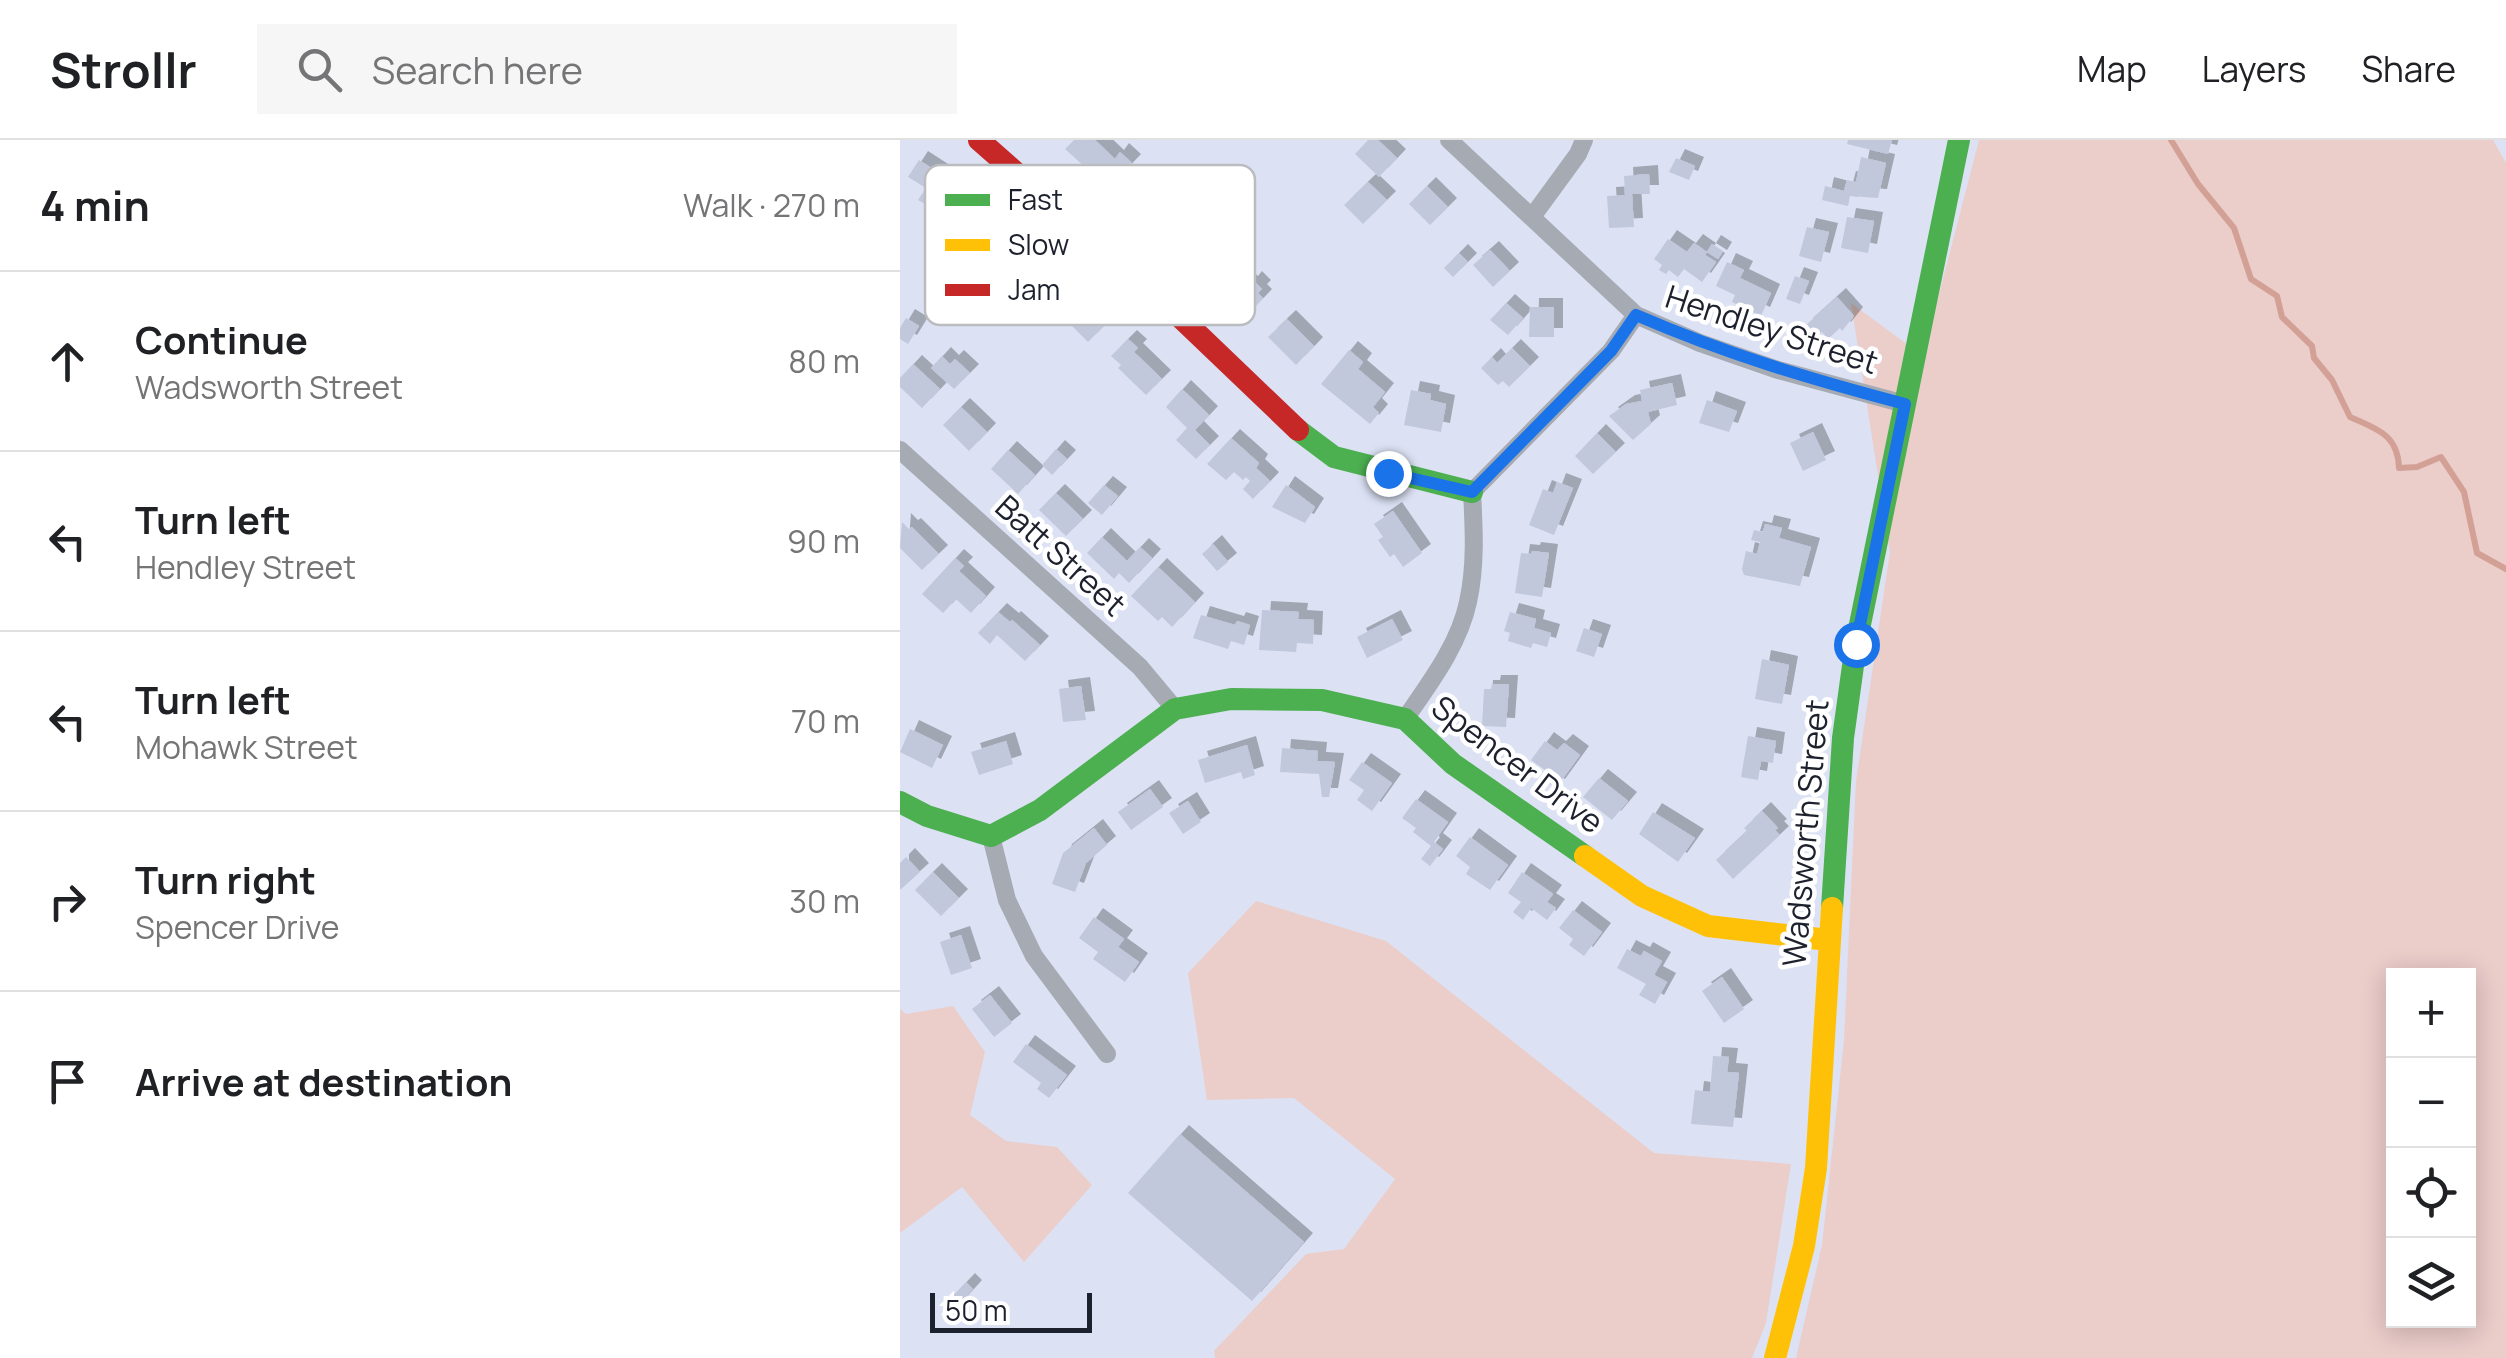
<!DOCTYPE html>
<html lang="en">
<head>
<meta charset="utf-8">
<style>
  body { margin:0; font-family:Manrope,sans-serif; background:#f6f6f6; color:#202124 }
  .controls { position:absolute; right:30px; bottom:30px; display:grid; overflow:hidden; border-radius:0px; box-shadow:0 5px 25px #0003 }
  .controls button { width:90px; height:90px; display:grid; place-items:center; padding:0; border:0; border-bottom:2px solid #e0e0e0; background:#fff; color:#202124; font:50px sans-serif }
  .scale { position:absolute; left:30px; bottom:25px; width:162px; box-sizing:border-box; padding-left:10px; border:5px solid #1d212d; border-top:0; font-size:28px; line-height:35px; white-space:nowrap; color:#1d212d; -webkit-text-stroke:8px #fff; paint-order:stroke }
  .stop { position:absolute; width:30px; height:30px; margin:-22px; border:8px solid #1a73e8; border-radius:50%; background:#fff }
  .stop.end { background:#1a73e8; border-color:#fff; box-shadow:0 2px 10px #0008 }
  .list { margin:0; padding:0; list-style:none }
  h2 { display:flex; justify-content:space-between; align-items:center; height:130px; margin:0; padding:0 40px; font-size:42px }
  h2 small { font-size:32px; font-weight:400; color:#757577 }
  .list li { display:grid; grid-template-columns:65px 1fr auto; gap:30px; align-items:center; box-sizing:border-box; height:180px; padding:0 40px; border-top:2px solid #e0e0e0 }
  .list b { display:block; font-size:38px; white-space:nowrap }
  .list p { margin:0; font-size:32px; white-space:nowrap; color:#757577 }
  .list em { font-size:32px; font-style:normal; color:#757577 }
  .icon { flex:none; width:55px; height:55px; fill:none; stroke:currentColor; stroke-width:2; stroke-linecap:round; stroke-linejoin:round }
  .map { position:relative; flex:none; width:1606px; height:1218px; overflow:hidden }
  header { display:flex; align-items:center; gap:60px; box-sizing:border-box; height:140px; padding:0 50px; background:#fff; border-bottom:2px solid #e0e0e0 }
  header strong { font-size:48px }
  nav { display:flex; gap:55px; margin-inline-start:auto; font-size:35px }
  .search { width:700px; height:90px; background:#f6f6f6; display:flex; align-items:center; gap:25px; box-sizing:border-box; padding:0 35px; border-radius:0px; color:#757577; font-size:38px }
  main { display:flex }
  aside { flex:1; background:#fff }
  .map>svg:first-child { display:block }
</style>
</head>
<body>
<header>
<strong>Strollr</strong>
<div class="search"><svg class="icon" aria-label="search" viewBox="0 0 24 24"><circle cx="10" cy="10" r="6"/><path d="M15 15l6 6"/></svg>Search here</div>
<nav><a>Map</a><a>Layers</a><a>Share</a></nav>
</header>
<main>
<aside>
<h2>4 min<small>Walk · 270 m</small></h2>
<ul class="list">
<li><svg class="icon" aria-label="ahead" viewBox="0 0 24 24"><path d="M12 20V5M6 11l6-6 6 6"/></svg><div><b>Continue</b><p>Wadsworth Street</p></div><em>80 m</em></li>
<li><svg class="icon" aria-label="left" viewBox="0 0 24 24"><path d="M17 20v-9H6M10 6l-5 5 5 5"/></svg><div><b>Turn left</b><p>Hendley Street</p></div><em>90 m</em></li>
<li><svg class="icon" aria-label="left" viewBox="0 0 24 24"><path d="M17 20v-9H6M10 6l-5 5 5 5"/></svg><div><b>Turn left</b><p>Mohawk Street</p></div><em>70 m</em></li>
<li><svg class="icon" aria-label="right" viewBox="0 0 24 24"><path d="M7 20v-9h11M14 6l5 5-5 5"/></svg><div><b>Turn right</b><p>Spencer Drive</p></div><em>30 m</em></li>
<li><svg class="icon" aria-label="arrive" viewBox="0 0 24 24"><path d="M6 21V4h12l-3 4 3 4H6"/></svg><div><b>Arrive at destination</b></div></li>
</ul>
</aside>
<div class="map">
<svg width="1606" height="1218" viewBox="0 0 1606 1218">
  <defs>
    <filter id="shadow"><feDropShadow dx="9" dy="-9" stdDeviation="0" flood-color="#0004"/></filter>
  </defs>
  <rect width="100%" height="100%" fill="#dce2f4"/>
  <path fill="#ebcdca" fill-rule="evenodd" d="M 1079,0 L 1593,0 L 1606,23 L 1606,1218 L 896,1218 L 922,1105 L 944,900 L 956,641 L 990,412 L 951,163 L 1023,216 ZM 1494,836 L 1568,836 L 1568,1180 L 1494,1180 Z
    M 356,761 L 486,801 L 754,1013 L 891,1024 L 866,1183 L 852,1218 L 315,1218 L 314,1211 L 406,1114 L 444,1109 L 495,1039 L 394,958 L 307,960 L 288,833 Z
    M 53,866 L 85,912 L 70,975 L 106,1001 L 157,1007 L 192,1045 L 124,1122 L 62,1047 L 0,1093 L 0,869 L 6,874 Z"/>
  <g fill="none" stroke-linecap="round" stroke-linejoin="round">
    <path stroke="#d2a095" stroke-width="6" d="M 1271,0 L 1298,44 L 1334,88 L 1351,139 L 1377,156 L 1382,177 L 1412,206 L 1414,218 L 1432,240 L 1450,277 C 1476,289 1498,294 1499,328 L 1517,327 L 1541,317 L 1564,352 L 1577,413 L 1606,429"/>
  </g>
  <path fill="#c1c8dc" filter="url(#shadow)" d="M 174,0 L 195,0 L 215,19 L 220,12 L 232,23 L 215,41 L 201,29 L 195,36 L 165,9 Z
    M 468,0 L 478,0 L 497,18 L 479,37 L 455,14 Z
    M 948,0 L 992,0 L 988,14 L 947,4 Z
    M 961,17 L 986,23 L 978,58 L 950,56 L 948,66 L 922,60 L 925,46 L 944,51 L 947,40 L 956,42 Z
    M 776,18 L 795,26 L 789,40 L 769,32 Z
    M 19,20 L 50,40 L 38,58 L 42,61 L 36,70 L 18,60 L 26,48 L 8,37 Z
    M 749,34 L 750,54 L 732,54 L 734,87 L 709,88 L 707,56 L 725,55 L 724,36 Z
    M 468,42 L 487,60 L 463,84 L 444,65 Z
    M 527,46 L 548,67 L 530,85 L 509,64 Z
    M 947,77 L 974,81 L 968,113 L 941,108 Z
    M 907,87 L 929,92 L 921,122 L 899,116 Z
    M 768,99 L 787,112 L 794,103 L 807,112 L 812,104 L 823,111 L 818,119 L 807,112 L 805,115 L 816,122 L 802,142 L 784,129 L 778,137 L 769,130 L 766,134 L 759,130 L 762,125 L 754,119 Z
    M 590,110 L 610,131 L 593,147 L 573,125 Z
    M 559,113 L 568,122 L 553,137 L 544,128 Z
    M 827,122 L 844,130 L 840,138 L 871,153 L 861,176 L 832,162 L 835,155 L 816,146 Z
    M 334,132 L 349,145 L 353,140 L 362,149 L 358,153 L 363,158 L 345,177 L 316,151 Z
    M 895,136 L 909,141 L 900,164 L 886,159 Z
    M 937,157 L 954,176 L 942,191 L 940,188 L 928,199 L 922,192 L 915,199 L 904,187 Z
    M 181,159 L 206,184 L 188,202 L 163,177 Z
    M 606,163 L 623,178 L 608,195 L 590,180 Z
    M 630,167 L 654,167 L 654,197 L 629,197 Z
    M 6,178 L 19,186 L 8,204 L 0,199 L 0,188 Z
    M 387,179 L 414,206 L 396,225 L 368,197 Z
    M 228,199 L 238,208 L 234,212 L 262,239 L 246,255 L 218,228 L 221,225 L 211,216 Z
    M 612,208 L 630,226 L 609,247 L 603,241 L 598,245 L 581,228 L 592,217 L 597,223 Z
    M 449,210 L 463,222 L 458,229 L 485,252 L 473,267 L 479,273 L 470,284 L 421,244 Z
    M 42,216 L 50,224 L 55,219 L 70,233 L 54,249 L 31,228 Z
    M 13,224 L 40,249 L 22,268 L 0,247 L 0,238 Z
    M 772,243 L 777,265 L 748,272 L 751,284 L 733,300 L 709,276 L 726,264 L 742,261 L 740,250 Z
    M 282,249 L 309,275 L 295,290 L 310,305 L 296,319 L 276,300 L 287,288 L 266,267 Z
    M 511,250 L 531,254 L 530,260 L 546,264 L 541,292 L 504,285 Z
    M 807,260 L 837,271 L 829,292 L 799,283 Z
    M 61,267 L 87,292 L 69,311 L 43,285 Z
    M 913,292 L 926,320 L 903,331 L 890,303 Z
    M 697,293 L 716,312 L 693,334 L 675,316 Z
    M 331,298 L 359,323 L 356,328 L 370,341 L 353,359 L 343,349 L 350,341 L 346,337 L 343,340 L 334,332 L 326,340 L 307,324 Z
    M 156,309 L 167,319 L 152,335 L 142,325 Z
    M 108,310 L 135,335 L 118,354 L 91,329 Z
    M 657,342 L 673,348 L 654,395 L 629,385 L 643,349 L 653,353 Z
    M 204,345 L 218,356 L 202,375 L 188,363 Z
    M 386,345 L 415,367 L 405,383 L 372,367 Z
    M 156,353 L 183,379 L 166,396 L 139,370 Z
    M 493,371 L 522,413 L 503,427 L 494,414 L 490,417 L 478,400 L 483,397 L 474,384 Z
    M 2,382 L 9,389 L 12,387 L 39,414 L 22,430 L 0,408 Z
    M 865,384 L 882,388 L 879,398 L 911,407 L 900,446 L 844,435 L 842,429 L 846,411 L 857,414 L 860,402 L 851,400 L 854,390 L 863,392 Z
    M 202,397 L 227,421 L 240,407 L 252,418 L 229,443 L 219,433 L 214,439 L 187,413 Z
    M 313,404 L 328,422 L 317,431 L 302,414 Z
    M 632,411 L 649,413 L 642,457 L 615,453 L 621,413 L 631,414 Z
    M 55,418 L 64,426 L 59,431 L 86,456 L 71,473 L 56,459 L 43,473 L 22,454 Z
    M 258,427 L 295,462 L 272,487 L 262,477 L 258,481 L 231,456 Z
    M 362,470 L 399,472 L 398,479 L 414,480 L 413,504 L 397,503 L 396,512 L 359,510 Z
    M 98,472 L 110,482 L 112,480 L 140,505 L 125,521 L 97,495 L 90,504 L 78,493 Z
    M 610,472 L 636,479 L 634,488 L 651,493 L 647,507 L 633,503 L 631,508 L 608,501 L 610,493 L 604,491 Z
    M 301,475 L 335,485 L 337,481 L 350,485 L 344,505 L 331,501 L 328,509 L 293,498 Z
    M 492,479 L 503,500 L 467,518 L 457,497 Z
    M 684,488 L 702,494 L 694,517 L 676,511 Z
    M 862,519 L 889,525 L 882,564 L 855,559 Z
    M 592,544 L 609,544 L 606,587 L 582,586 L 584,549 L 591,549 Z
    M 181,546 L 186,580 L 163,582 L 159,549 Z
    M 10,589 L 43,605 L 32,628 L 0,612 Z
    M 848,596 L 876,601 L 873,623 L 861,621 L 858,640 L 841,637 Z
    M 106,601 L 113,624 L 79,635 L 71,612 Z
    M 645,601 L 657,610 L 664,603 L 680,615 L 656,648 L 640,636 L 645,630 L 631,620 Z
    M 347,605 L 355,635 L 343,639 L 341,632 L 305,643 L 298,620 Z
    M 382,608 L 418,611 L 417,621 L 435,622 L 429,657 L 422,657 L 419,634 L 380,632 Z
    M 462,622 L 492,643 L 472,671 L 457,660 L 464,650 L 449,640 Z
    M 699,638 L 728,661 L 712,680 L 683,657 Z
    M 250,649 L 263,667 L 231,690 L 218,672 Z
    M 516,659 L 548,682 L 534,702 L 543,709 L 530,726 L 521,719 L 531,706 L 513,692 L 516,688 L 502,678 Z
    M 288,661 L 301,682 L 283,694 L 269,673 Z
    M 862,671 L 878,688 L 875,690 L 880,695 L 833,739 L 816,720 L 847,691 L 844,688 Z
    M 753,672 L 795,698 L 778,722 L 739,694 Z
    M 194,688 L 207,705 L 186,723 L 175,752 L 152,744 L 163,713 Z
    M 570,697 L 608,725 L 590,750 L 566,734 L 570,727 L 556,716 Z
    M 6,717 L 20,732 L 0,750 L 0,723 Z
    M 33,732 L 59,758 L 41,776 L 15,750 Z
    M 622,732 L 653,754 L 647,762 L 656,768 L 647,780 L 631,768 L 623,780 L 613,772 L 621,762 L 608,753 Z
    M 673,770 L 702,792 L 684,816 L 669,805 L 673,799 L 659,788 Z
    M 194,777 L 224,799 L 218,807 L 239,822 L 225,842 L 193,819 L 198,812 L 179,798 Z
    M 61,795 L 72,828 L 51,835 L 40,802 Z
    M 727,809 L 741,816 L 744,811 L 762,821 L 754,835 L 767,842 L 755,864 L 739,855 L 746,844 L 717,828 Z
    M 822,837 L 844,869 L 824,883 L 802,851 Z
    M 90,855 L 112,883 L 94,897 L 72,869 Z
    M 126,904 L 167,935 L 149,958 L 137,949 L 141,943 L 113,922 Z
    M 813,916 L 829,917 L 827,932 L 839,933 L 833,987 L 791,984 L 795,950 L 810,952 Z
    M 280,994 L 404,1102 L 352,1161 L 228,1053 Z
    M 66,1142 L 73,1149 L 56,1168 L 48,1161 Z"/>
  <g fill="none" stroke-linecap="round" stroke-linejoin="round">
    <path stroke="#a6aab3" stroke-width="18" d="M 549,0 L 736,175 L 800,203 L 878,230 L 1005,264
      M 632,77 L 678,14 L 684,0
      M 0,310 L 240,527 L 275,569
      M 505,579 C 529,544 559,505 568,462 C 576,426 574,389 572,352 L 711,211 L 736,175
      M 91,696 L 107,760 L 134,816 L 207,914"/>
    <path stroke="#4caf50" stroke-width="22" d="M 398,290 L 434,317 L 572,352
      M 0,662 L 27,676 L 91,696 L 140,670 L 275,569 L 331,559 L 422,560 L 505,579 L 553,624 L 685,716
      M 932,768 L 943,598 L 956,504 L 1059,0"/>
    <path stroke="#ffc107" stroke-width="22" d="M 685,716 L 742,756 L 808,786 L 928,800
      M 875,1218 L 904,1106 L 916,1028 L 932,768"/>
    <path stroke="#c62828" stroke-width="22" d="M 79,0 L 281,178 L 398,290"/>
  </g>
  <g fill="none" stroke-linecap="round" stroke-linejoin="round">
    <path stroke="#1a73e8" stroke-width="12" d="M 488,333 L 572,352 L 711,211 L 736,175 C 826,214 910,239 1005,264 L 956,504"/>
  </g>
  <g text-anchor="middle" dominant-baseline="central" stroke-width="9" stroke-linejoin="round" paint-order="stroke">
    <g font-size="32" fill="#1d212d" stroke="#fff">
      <text transform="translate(872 189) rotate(18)">Hendley Street</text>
      <text transform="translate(161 415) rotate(42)">Batt Street</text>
      <text transform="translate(618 624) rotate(37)">Spencer Drive</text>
      <text transform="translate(905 693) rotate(-85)">Wadsworth Street</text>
    </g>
  </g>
  <rect x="25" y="25" width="330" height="160" rx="15" fill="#fff" stroke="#bbbcc0" stroke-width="2.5"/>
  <rect x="45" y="54" width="45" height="12" fill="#4caf50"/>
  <rect x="45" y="99" width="45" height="12" fill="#ffc107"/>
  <rect x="45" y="144" width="45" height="12" fill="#c62828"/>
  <g font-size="28" fill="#1d212d">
    <text x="108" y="70">Fast</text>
    <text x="108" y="115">Slow</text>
    <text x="108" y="160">Jam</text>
  </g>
</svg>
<div class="controls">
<button>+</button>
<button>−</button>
<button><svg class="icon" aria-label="locate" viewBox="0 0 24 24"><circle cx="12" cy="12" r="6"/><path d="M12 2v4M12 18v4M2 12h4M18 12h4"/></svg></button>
<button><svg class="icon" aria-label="layers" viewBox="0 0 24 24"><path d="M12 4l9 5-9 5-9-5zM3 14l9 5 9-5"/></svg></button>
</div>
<div class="scale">50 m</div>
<div class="stop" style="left:956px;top:504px"></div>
<div class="stop end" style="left:488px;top:333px"></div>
</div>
</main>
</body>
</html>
